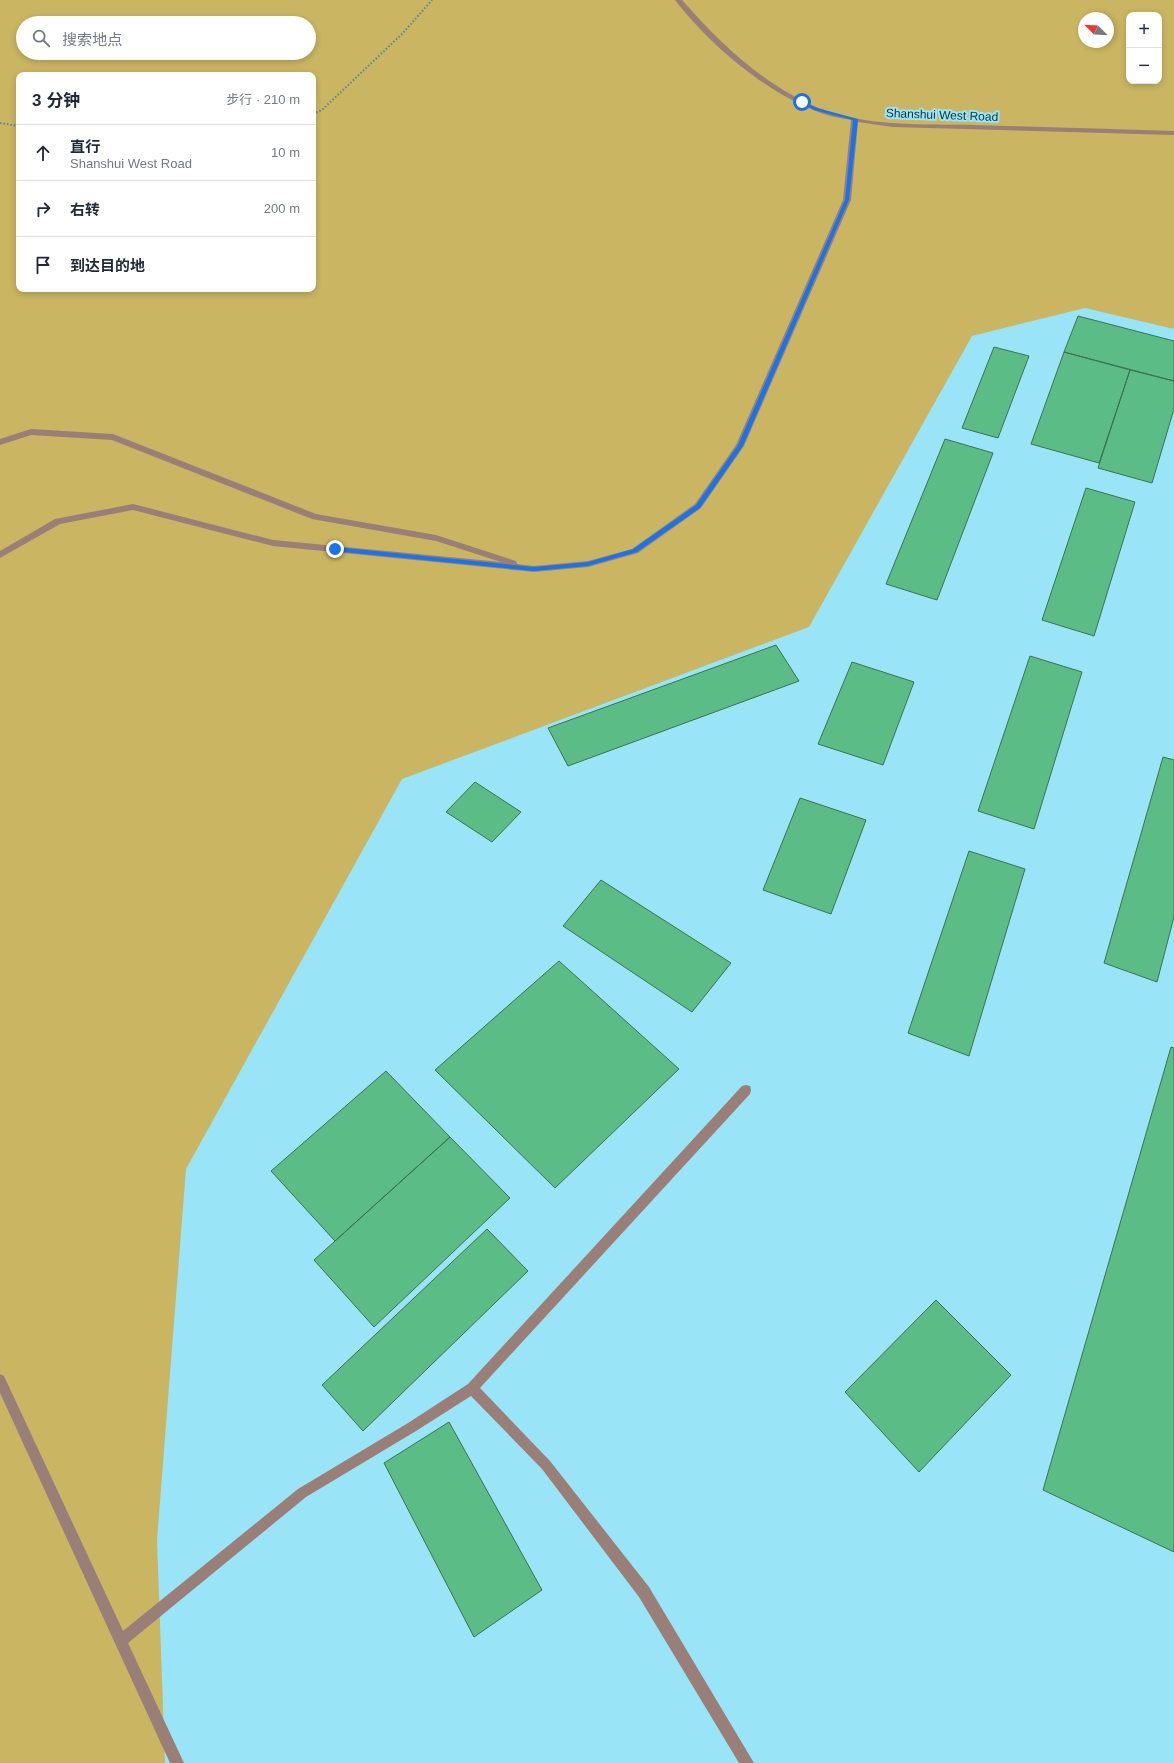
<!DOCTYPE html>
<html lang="zh">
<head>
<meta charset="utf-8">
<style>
  body { margin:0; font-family:Arial,"Noto Sans SC",sans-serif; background:#f6f6f7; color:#1f2937 }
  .controls { position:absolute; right:12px; top:12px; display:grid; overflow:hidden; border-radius:8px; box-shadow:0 2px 6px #0003 }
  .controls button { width:36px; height:36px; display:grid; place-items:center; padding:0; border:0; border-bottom:1px solid #e0e1e3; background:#fff; color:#1f2937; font:20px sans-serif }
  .compass { position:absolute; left:1078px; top:12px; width:36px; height:36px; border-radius:50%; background:#fff; box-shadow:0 2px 6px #0003; rotate:294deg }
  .stop { position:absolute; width:12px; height:12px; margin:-9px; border:3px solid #1a73e8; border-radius:50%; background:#fff }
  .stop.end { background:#1a73e8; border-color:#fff; box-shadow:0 1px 4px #0008 }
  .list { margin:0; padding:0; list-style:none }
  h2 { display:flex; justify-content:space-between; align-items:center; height:52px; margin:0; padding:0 16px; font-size:17px }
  h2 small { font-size:13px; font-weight:400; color:#747a83 }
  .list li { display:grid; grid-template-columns:26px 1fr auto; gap:12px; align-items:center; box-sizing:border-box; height:56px; padding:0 16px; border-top:1px solid #e0e1e3 }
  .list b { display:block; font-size:15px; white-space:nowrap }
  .list p { margin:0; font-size:13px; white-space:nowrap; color:#747a83 }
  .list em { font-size:13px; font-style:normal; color:#747a83 }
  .icon { flex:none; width:22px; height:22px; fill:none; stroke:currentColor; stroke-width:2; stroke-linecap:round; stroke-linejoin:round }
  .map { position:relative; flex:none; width:1174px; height:1763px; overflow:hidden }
  .search { position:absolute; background:#fff; box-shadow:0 2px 6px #0003; left:16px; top:16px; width:300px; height:44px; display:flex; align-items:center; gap:10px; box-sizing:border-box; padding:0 14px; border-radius:22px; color:#747a83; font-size:15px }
  .panel { position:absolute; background:#fff; box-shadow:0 2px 6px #0003; left:16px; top:72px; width:300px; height:220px; border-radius:8px }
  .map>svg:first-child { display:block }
</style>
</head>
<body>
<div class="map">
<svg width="1174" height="1763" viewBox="0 0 1174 1763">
  <rect width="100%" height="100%" fill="#9ae4f7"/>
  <path fill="#c9b562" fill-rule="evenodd" d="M 0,0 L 1174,0 L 1174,329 L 1085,308 L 972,336 L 809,627 L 402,779 L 186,1169 L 157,1540 L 165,1763 L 0,1763 ZM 1129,15 L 1159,15 L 1159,81 L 1129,81 ZM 1084,18 L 1108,18 L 1108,42 L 1084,42 ZM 23,23 L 309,23 L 309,53 L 23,53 ZM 19,75 L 313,75 L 313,289 L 19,289 Z"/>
  <path fill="#5cbc85" stroke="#3c7252" d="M 1078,316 L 1174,341 L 1174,381 L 1064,352 Z
    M 994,347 L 1029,356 L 998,438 L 962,428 Z
    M 1064,352 L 1130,370 L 1099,463 L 1031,444 Z
    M 1130,370 L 1174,381 L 1174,409 L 1152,483 L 1098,468 Z
    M 945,439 L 993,453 L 937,600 L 886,584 Z
    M 1086,488 L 1135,502 L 1094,636 L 1042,620 Z
    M 776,645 L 799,681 L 568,766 L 548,728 Z
    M 1030,656 L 1082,672 L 1034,829 L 978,811 Z
    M 852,662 L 914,682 L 883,765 L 818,744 Z
    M 1163,757 L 1174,760 L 1174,917 L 1157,982 L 1104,963 Z
    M 475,782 L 521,812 L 492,842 L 446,812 Z
    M 800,798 L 866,820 L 831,914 L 763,890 Z
    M 969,851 L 1025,869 L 969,1056 L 908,1033 Z
    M 601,880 L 731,963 L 692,1012 L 563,926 Z
    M 559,961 L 679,1069 L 555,1188 L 435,1070 Z
    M 1171,1047 L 1174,1048 L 1174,1552 L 1043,1490 Z
    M 386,1071 L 450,1137 L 335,1241 L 271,1171 Z
    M 450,1137 L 510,1198 L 374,1327 L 314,1260 Z
    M 487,1229 L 528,1271 L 363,1431 L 322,1385 Z
    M 936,1300 L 1011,1375 L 919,1472 L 845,1392 Z
    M 449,1422 L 542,1590 L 474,1637 L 384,1463 Z"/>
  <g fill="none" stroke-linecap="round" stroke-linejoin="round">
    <path stroke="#558996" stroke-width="2" stroke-dasharray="1.5 2" stroke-linecap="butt" d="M 313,114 L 322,110 L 403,33 L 432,0
      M 0,123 L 19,126"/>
    <path fill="#9a7f78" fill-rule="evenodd" d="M 675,0 L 682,0 C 720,43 764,86 819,108 C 867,127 923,124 974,125 C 1041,127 1107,129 1174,131 L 1174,135 L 893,127 L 858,122 L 851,200 L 744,446 L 701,508 L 638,553 L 588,567 L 534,572 L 273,546 L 133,510 L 60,524 L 0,558 L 0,551 L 55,519 L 133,504 L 273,540 L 501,562 L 436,541 L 312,519 L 112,440 L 31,435 L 0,445 L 0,439 L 31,429 L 113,434 L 316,514 L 436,535 L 516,561 L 517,564 L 534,566 L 588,561 L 632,549 L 695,504 L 736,445 L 843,200 L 851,120 C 838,118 825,115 813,110 C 762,89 708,43 675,0 Z
      M 746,1085 L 750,1086 L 751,1090 L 750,1094 L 480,1388 L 550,1461 L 649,1587 L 754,1763 L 739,1763 L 639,1597 L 542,1469 L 471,1396 L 416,1431 L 306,1497 L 128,1643 L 184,1763 L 170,1763 L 0,1393 L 0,1374 L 4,1376 L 123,1631 L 298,1489 L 408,1423 L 468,1384 L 742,1086 Z"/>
  </g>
  <path fill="#1a73e8" d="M 801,101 L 817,108 L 858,119 L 849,200 L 743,446 L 700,508 L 637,552 L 588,566 L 534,571 L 333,551 L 333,547 L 335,547 L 534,567 L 588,562 L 633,549 L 696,505 L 738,445 L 845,200 L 853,120 L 814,110 L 801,102 Z"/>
  <g text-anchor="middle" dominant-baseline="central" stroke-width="4" stroke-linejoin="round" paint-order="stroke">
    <g font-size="12" fill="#123138" stroke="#9ae4f7">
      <text transform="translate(942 115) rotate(2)">Shanshui West Road</text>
    </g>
  </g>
</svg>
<div class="controls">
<button>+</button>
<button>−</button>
</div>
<svg class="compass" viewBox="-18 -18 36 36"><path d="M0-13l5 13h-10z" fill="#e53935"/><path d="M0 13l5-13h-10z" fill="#747a83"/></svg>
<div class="stop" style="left:802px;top:102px"></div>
<div class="stop end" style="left:335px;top:549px"></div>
<div class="search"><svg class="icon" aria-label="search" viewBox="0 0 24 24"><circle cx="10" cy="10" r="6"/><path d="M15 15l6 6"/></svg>搜索地点</div>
<section class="panel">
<h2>3 分钟<small>步行 · 210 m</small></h2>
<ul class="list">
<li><svg class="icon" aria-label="ahead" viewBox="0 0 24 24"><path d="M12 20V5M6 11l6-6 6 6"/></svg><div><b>直行</b><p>Shanshui West Road</p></div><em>10 m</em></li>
<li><svg class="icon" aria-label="right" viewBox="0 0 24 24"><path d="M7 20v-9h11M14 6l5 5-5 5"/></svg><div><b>右转</b></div><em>200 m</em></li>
<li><svg class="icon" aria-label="arrive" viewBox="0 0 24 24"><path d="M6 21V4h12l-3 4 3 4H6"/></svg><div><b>到达目的地</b></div></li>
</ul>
</section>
</div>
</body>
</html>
